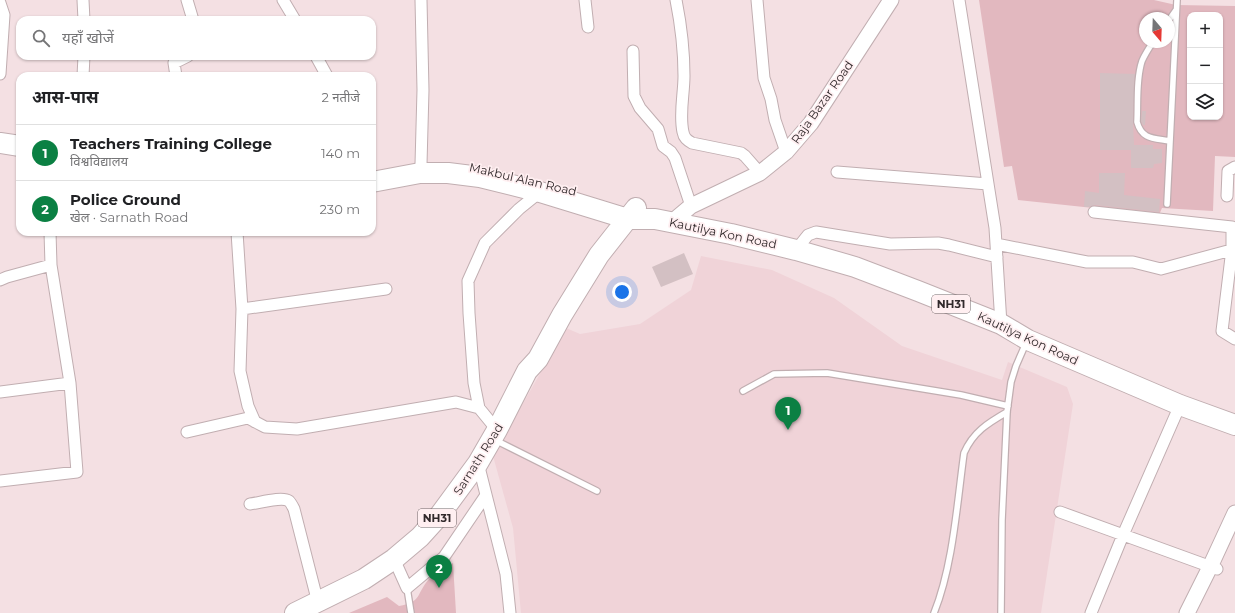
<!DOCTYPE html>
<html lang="hi">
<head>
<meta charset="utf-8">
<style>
  body { margin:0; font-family:Montserrat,"Noto Sans Devanagari",sans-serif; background:#f2f2f2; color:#202124 }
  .controls { position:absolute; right:12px; top:12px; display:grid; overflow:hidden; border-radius:8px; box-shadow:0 1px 3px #0004 }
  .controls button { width:36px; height:36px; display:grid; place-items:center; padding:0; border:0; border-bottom:1px solid #e0e0e0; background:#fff; color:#202124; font:20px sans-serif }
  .compass { position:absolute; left:1139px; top:12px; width:36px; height:36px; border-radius:50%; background:#fff; box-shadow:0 1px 3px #0004; rotate:161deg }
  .you { position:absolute; left:622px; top:292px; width:14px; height:14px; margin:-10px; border:3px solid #fff; border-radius:50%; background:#1a73e8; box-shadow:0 0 0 6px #1a73e833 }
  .badge { display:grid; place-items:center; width:26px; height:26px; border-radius:50%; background:#0b8043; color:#fff; font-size:13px; font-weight:700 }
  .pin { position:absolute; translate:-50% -33px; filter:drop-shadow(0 1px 2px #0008) }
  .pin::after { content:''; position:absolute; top:21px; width:14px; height:12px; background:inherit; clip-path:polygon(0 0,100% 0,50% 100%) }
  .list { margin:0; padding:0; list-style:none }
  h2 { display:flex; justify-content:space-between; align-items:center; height:52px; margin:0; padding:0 16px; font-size:17px }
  h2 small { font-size:13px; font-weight:400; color:#757577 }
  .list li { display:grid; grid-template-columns:26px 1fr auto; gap:12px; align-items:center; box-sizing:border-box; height:56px; padding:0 16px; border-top:1px solid #e0e0e0 }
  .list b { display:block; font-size:15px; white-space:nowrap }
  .list p { margin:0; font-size:13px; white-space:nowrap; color:#757577 }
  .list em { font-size:13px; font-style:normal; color:#757577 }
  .icon { flex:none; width:22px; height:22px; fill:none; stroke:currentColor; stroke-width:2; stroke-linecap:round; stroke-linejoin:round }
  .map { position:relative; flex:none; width:1235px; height:613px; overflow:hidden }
  .search { position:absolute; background:#fff; box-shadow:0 1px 3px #0004; left:16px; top:16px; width:360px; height:44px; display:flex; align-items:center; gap:10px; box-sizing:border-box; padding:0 14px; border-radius:12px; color:#757577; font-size:15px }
  .panel { position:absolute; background:#fff; box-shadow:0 1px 3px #0004; left:16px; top:72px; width:360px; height:164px; border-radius:12px }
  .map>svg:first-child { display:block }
</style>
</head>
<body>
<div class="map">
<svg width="1235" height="613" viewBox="0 0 1235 613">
  <rect width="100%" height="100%" fill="#f4e0e3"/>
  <path fill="#f0d3d8" d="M 701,256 L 772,270 L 834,298 L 902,346 L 1002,380 L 1008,362 L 1067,387 L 1073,404 L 1041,613 L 521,613 L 513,528 L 493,456 L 566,328 L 580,334 L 640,324 L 691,290 Z"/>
  <path fill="#e2b8bf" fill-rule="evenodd" d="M 979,0 L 1154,0 L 1176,5 L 1235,6 L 1235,157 L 1215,156 L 1213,211 L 1162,208 L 1159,215 L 1018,200 L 1012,166 L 1004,167 ZM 1190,15 L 1220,15 L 1220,117 L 1190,117 ZM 1145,18 L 1169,18 L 1169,42 L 1145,42 Z
    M 453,563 L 456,613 L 349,613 L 387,597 L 399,606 C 422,602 416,594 429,579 C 435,573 445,568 453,563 Z"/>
  <path fill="#d3c0c3" d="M 1100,73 L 1135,74 L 1133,122 L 1134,145 L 1153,145 L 1153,149 L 1162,149 L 1162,163 L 1154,164 L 1153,168 L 1131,168 L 1131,150 L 1100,150 Z
    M 1142,111 L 1146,111 L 1145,125 L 1143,125 L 1141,121 Z
    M 1099,173 L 1125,173 L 1124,195 L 1160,199 L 1159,212 L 1095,205 L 1089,207 L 1084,207 L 1085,191 L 1099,193 Z
    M 684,253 L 693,274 L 661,287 L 652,267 Z"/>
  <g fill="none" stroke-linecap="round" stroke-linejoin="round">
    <g stroke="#c1aeb1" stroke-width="8">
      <path id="lane" d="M 1169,20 L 1176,10
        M 1153,42 C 1149,48 1145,54 1142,61 C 1136,79 1138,103 1137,122 C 1142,140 1154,138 1170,141
        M 1167,204 L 1177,0
        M 743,391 L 774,374 L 827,373 L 961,395 L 1008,406
        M 495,440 L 597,491
        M 407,588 L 411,613
        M 934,613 C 953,566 957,504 964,453 C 973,432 988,423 1007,412
        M 1001,613 L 1002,520 L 1007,412 L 1011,382 L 1016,366 L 1026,343"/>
    </g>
    <g stroke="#c1aeb1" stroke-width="13">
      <path id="street" d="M 83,0 L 84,20
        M 187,0 L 193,20
        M 283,0 L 295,20
        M 585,0 L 588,27
        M 676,0 C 681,25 684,51 684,76 C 684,94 679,114 683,132 C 684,138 687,140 692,143 L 741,153 L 745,156 L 760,173
        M 757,0 L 764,78 L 771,99 L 775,120 L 786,152
        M 959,0 L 995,228 L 1001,324
        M 0,3 L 4,15 L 0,74
        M 633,51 L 634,96 L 640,108 L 658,129 L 663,146 L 671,152 L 675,158 L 691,206
        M 316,56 L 327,76
        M 83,76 L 84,56
        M 176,76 L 174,63 L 188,56
        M 421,164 L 423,90 L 421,0
        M 837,172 L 988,184
        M 1227,196 L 1228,171 L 1235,167
        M 1094,212 L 1232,227 L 1232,249 L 1222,331 L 1235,339
        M 50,232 L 51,265 L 70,383
        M 237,232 L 242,309 L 240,371 L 248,406 L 255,422
        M 996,244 L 1087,262 L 1133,262 L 1161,269 L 1235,249
        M 796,250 L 808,235 L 816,232 L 890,244 L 938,243 L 949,245 L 997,257
        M 0,280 L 7,277 L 51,265
        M 242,309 L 386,289
        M 0,392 L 70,383 L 77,472 L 0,481
        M 479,408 L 474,383 L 469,313 L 468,281 L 485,243 L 519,209 L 540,192
        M 187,432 L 248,418 L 265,427 L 297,429 L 456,402 L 479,408 L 497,430
        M 478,463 L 506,574 L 510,613
        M 250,504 C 259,503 282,496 289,501 C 291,503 293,507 294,509 L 318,603
        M 1060,512 L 1217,569
        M 394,559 L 407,588 L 444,557 L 486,495
        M 1091,613 L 1123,535 L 1180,405"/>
    </g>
    <g stroke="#c1aeb1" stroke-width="17">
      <path id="secondary" d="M 672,222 L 691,206 L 760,173 L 786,152 L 811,123 L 891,0
        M 1187,613 L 1210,567 L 1235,513"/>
    </g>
    <g stroke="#c1aeb1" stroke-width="22">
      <path id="highway" d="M 0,143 L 20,146
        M 372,182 L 420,173 L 448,173 L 480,177 L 540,192 L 628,219 L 655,219 L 731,234 L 796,250 L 855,267 L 918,291 L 1001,324 L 1028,340 L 1180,405 L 1235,425
        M 295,613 L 364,579 L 394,559 L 420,537 L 439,516 L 478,463 L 497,430 L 527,371 L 538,359 L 562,315 L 599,255 L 636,208"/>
    </g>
    <use href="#lane" stroke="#fff" stroke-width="5.5"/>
    <use href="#street" stroke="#fff" stroke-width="11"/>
    <use href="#secondary" stroke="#fff" stroke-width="15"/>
    <use href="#highway" stroke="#fff" stroke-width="20"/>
  </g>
  <g text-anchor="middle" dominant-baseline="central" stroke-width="3.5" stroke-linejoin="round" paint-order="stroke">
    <g fill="#ffeff1" stroke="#6f6466" stroke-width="1">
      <rect x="932" y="295" width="38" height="18" rx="3"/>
      <rect x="418" y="509" width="38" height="18" rx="3"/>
    </g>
    <g font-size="11" font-weight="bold" fill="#31292b">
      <text x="951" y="304">NH31</text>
      <text x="437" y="518">NH31</text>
    </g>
    <g font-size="12" fill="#31292b" stroke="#ffeff1">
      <text transform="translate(822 102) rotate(-55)">Raja Bazar Road</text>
      <text transform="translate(523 179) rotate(13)">Makbul Alan Road</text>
      <text transform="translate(723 233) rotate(12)">Kautilya Kon Road</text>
      <text transform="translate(1028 338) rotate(25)">Kautilya Kon Road</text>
      <text transform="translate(478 459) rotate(-58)">Sarnath Road</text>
    </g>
  </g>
</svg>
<div class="controls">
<button>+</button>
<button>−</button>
<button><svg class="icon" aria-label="layers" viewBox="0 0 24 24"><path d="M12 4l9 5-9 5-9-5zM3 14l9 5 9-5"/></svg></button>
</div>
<svg class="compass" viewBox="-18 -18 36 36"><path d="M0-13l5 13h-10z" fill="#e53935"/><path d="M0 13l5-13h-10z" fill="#757577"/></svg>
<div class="you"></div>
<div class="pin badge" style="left:788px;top:430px">1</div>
<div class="pin badge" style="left:439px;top:588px">2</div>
<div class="search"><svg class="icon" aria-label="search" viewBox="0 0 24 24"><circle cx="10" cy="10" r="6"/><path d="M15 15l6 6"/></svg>यहाँ खोजें</div>
<section class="panel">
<h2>आस-पास<small>2 नतीजे</small></h2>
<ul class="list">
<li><span class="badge">1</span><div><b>Teachers Training College</b><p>विश्वविद्यालय</p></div><em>140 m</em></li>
<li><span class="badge">2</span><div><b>Police Ground</b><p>खेल · Sarnath Road</p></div><em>230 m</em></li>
</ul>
</section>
</div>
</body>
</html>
